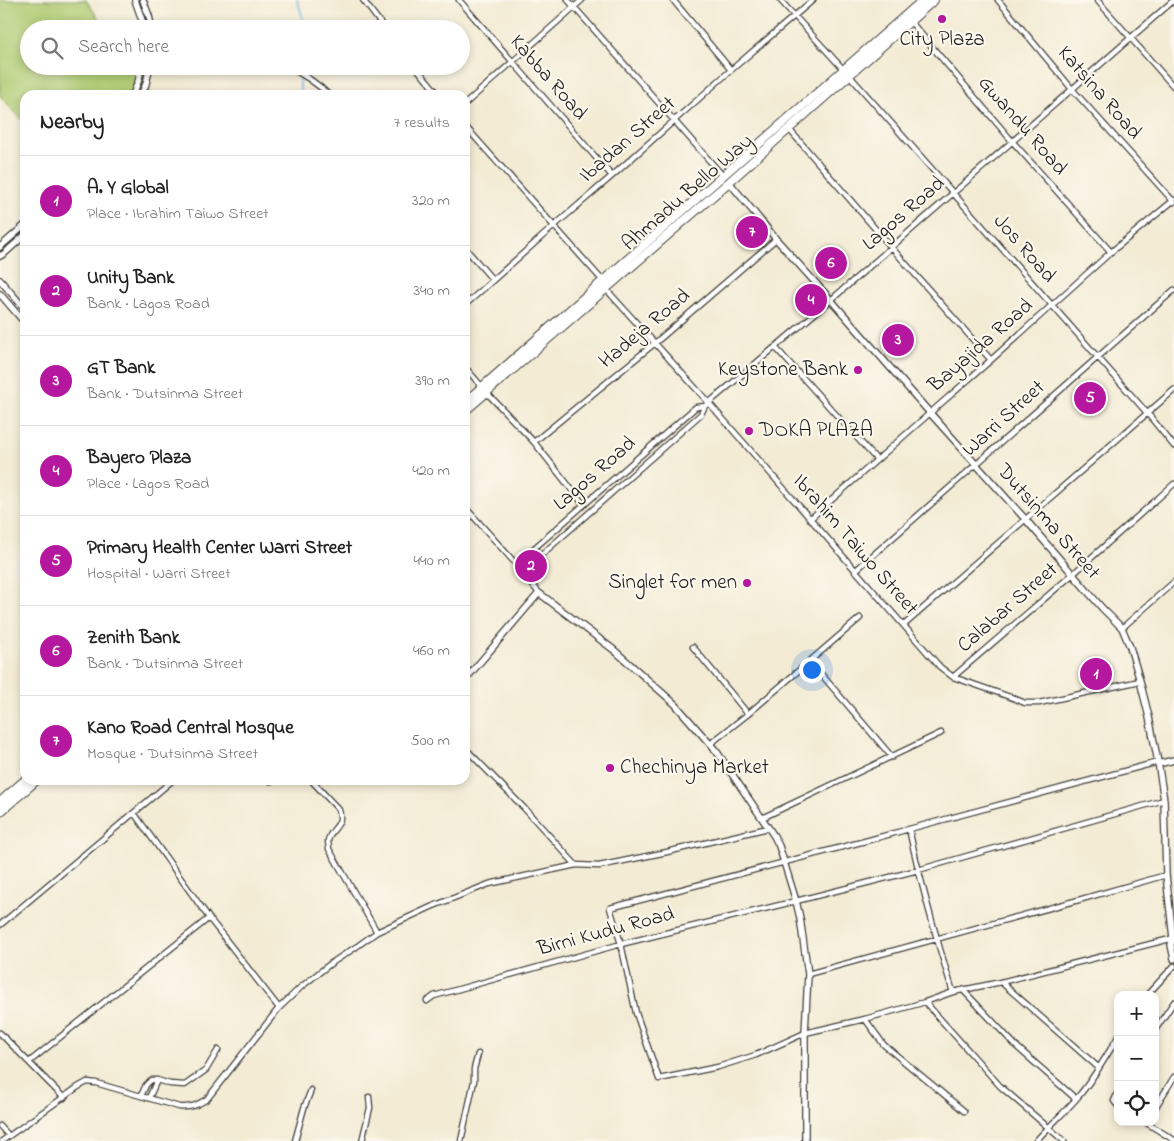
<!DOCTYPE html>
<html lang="en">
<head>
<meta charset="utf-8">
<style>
  body { margin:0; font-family:"Indie Flower",sans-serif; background:#f2f2f2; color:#222 }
  .controls { position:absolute; right:15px; bottom:15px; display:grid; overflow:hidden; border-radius:10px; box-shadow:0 2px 8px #0003 }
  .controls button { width:45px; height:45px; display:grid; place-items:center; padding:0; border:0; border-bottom:1px solid #e0e0e0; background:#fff; color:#222; font:25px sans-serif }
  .you { position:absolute; left:811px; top:669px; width:18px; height:18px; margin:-12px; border:4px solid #fff; border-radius:50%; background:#1a73e8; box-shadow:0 0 0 8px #1a73e833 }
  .badge { display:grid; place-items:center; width:32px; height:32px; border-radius:50%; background:#b5179e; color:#fff; font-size:16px; font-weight:700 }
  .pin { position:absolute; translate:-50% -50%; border:2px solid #fff; box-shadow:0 1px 5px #0006 }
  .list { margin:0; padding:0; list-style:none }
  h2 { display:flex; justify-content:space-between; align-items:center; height:65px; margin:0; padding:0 20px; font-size:21px }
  h2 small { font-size:16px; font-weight:400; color:#767676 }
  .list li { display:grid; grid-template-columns:32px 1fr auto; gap:15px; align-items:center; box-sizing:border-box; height:90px; padding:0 20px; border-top:1px solid #e0e0e0 }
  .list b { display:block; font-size:19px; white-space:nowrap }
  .list p { margin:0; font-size:16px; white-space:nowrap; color:#767676 }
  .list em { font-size:16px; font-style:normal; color:#767676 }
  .icon { flex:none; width:28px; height:28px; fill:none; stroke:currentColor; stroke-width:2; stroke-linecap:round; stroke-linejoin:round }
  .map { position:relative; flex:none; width:1174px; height:1141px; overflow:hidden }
  .search { position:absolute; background:#fff; box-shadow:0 2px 8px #0003; left:20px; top:20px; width:450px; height:55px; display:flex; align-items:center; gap:12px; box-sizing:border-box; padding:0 18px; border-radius:28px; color:#767676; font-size:19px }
  .panel { position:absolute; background:#fff; box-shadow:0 2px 8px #0003; left:20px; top:90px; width:450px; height:695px; border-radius:15px }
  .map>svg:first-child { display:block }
</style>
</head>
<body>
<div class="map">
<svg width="1174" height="1141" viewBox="0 0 1174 1141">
  <rect width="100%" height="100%" fill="#fbf7ec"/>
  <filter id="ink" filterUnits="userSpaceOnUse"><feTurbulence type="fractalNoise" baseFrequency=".02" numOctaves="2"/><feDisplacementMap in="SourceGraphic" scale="10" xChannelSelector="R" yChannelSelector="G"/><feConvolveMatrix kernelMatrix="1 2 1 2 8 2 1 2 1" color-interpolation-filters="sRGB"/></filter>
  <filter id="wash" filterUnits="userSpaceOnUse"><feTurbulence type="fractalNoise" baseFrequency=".0096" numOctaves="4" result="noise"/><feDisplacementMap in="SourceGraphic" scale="20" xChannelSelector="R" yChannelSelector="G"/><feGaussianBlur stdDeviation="1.12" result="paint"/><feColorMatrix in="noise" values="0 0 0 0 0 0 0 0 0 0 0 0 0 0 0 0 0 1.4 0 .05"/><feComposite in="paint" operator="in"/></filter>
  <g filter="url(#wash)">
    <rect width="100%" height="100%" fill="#f3ebd4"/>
    <path fill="#aecb71" stroke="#657446" d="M 0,0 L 86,0 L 106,29 L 29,29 L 29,66 L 132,66 L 152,95 L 25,95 L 25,123 L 0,96 Z"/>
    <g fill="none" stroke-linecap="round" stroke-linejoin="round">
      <path stroke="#68b3e1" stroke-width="2" d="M 295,29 L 304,21 L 297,0
        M 300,95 L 300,78"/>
    </g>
  </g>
  <g filter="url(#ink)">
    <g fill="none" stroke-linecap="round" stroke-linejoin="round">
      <g stroke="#3c3b38" stroke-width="7">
        <path id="minor" d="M 363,0 L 385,29
          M 459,0 L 612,176
          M 568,0 L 723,176
          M 673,0 L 731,70
          M 780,0 L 844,70
          M 998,0 L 1072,89 L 1174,202
          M 1097,0 L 1174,87
          M 910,21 L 1012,141 L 1111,252
          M 286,66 C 303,74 316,82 329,95
          M 415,66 L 439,95
          M 849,75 L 1148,414 L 1174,446
          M 465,104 L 582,0
          M 465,126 L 603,281
          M 788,128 L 891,247 L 991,360
          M 465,248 L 492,279
          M 605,288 L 709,403 L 940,667 L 953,677 L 1013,698 L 1025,703 L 1039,703 L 1140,681
          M 465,305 L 554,226 L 612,176 L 731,70 L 813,0
          M 775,347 L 877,460
          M 465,367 L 482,387
          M 486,392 L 534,442 L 584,505
          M 534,442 L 655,343 L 776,239
          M 465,507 L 516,564 L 539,593
          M 810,519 L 930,413 L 991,360 L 1111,252 L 1174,200
          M 516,564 L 696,407 L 705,406 L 831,300 L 1174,0
          M 855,571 L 1174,290
          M 522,572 L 701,414 L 705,406
          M 904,625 L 1174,390
          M 1122,628 L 1174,582
          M 693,647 L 748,714
          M 810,661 L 892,757
          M 953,677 L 1073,574 L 1174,484
          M 710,744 L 748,714 L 860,618
          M 465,748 L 524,808 L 576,865 L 599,866 L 667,852 L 768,828
          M 269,780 L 270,781 L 276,780
          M 311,780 L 339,810 C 344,827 330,828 328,841 C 328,843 329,847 329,849 L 377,932
          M 134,813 L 209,918 L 279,1008
          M 762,818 L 941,733
          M 909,829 C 921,884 936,938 953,992 L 925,1002 L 865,1019 L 805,1033 L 756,1055 L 718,1067 L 659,1079 L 636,1013 L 621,944 L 610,908 L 869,840 L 909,829 L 1158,762
          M 0,925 L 173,780
          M 808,974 L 1075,901 L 1166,875
          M 1001,982 L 1099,1068
          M 963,990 L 1017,1047 L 1076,1099
          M 953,992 L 1001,982 L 1174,938
          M 1147,995 L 1174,966
          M 427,1001 L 434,996 L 621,944 L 796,901 L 918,870 L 1164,800
          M 925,1002 L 1000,1086 L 1064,1141
          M 865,1019 L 884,1045 L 964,1111
          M 1155,1030 L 1174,1002
          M 0,1033 L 64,1098
          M 29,1062 L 209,918
          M 1118,1092 L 1114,1101 L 1118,1106
          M 141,1096 L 146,1085 L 151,1080 L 157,1080
          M 149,1098 L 157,1080 L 170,1084 L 185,1085 L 206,1070 L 218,1050
          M 1155,1108 L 1174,1077
          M 1145,1122 L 1174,1140
          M 0,1126 L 9,1136
          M 2,1141 L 78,1087 L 87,1082 L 96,1083 L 179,1107 C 192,1108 197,1105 207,1099 L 279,1008 L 301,987 L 330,964 L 356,947 L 377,932 L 431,907 L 489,884 L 576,865
          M 295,1141 L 304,1108 L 311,1090
          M 362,1141 L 370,1108 L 369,1097
          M 461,1141 L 474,1081 L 474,1069 L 478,1054
          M 1036,1141 C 1049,1126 1064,1113 1077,1098 C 1093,1080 1105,1058 1118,1037"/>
      </g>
      <g stroke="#3c3b38" stroke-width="8">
        <path id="tertiary" d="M 135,0 L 145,29
          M 143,0 L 149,16 L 152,29
          M 133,95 L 139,79 L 141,66
          M 141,95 L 146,84 L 150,66
          M 729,182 L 776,239 L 831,300 L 930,413 L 1026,520 L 1102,608 L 1122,628 L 1130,647 L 1140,681 L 1149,717 L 1158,762 L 1164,800 L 1166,875 L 1173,938 L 1171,945 L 1174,959
          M 0,247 L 25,225
          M 0,256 L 5,253 L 25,235
          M 0,280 L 25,309
          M 0,294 L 25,323
          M 465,680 L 539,593 L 614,650 L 675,704 L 717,752 L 774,836 L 779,846 L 796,901 L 800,918 L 808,974 L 805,1033 L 805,1141
          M 1158,764 L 1174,760"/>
      </g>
      <g stroke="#3c3b38" stroke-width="10">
        <path id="primary" d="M 465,402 L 923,0
          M 465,411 L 729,182 L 934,0
          M 0,802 L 25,780
          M 0,812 L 37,780"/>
      </g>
      <use href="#minor" stroke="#fff" stroke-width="4.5"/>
      <use href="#tertiary" stroke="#fff" stroke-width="5.5"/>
      <use href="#primary" stroke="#fff" stroke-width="8"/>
    </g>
  </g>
  <g fill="#b5179e" stroke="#fbf7ec" stroke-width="2">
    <circle cx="942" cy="19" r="5"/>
    <circle cx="858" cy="370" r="5"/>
    <circle cx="749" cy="431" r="5"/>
    <circle cx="747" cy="583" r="5"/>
    <circle cx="610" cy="768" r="5"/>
  </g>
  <g text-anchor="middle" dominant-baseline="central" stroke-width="4.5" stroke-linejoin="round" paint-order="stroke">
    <g font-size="21" fill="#1c1c1c" stroke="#fbf7ec" text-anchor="end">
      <text x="942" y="40" text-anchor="middle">City Plaza</text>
      <text x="848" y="370">Keystone Bank</text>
      <text x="759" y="431" text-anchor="start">DOKA PLAZA</text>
      <text x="737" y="583">Singlet for men</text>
      <text x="620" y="768" text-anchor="start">Chechinya Market</text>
    </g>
    <g font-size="21" fill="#1c1c1c" stroke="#fbf7ec">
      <text transform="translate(548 78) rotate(49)">Kabba Road</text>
      <text transform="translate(1099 93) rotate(49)">Katsina Road</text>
      <text transform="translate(1022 126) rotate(49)">Gwandu Road</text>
      <text transform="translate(628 140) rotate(-41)">Ibadan Street</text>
      <text transform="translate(688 193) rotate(-41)">Ahmadu Bello Way</text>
      <text transform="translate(904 214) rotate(-41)">Lagos Road</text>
      <text transform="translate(1024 249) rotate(49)">Jos Road</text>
      <text transform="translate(645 329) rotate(-40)">Hadeja Road</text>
      <text transform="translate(981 346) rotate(-41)">Bayajida Road</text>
      <text transform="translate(1004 419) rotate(-42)">Warri Street</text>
      <text transform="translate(595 474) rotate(-41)">Lagos Road</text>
      <text transform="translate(1048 522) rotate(49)">Dutsinma Street</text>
      <text transform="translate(855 545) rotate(49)">Ibrahim Taiwo Street</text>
      <text transform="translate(1008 608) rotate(-41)">Calabar Street</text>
      <text transform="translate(606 932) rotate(-15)">Birni Kudu Road</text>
    </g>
  </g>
</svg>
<div class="controls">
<button>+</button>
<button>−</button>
<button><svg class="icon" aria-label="locate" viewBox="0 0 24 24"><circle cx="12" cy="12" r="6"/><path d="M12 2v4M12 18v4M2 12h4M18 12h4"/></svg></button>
</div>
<div class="you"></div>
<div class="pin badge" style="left:1096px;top:674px">1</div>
<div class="pin badge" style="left:531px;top:566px">2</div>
<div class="pin badge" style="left:898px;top:340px">3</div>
<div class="pin badge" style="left:811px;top:300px">4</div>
<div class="pin badge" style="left:1090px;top:398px">5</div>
<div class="pin badge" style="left:831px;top:263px">6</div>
<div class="pin badge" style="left:752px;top:232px">7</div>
<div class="search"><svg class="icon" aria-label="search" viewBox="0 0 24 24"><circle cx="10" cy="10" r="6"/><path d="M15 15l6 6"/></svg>Search here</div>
<section class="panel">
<h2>Nearby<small>7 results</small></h2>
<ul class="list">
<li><span class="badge">1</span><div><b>A. Y Global</b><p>Place · Ibrahim Taiwo Street</p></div><em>320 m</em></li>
<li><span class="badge">2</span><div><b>Unity Bank</b><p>Bank · Lagos Road</p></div><em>340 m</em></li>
<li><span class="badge">3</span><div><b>GT Bank</b><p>Bank · Dutsinma Street</p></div><em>390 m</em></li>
<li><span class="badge">4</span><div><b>Bayero Plaza</b><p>Place · Lagos Road</p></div><em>420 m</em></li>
<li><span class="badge">5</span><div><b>Primary Health Center Warri Street</b><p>Hospital · Warri Street</p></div><em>440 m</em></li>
<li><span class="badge">6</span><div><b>Zenith Bank</b><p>Bank · Dutsinma Street</p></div><em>460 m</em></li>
<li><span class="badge">7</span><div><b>Kano Road Central Mosque</b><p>Mosque · Dutsinma Street</p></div><em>500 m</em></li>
</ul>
</section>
</div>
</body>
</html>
